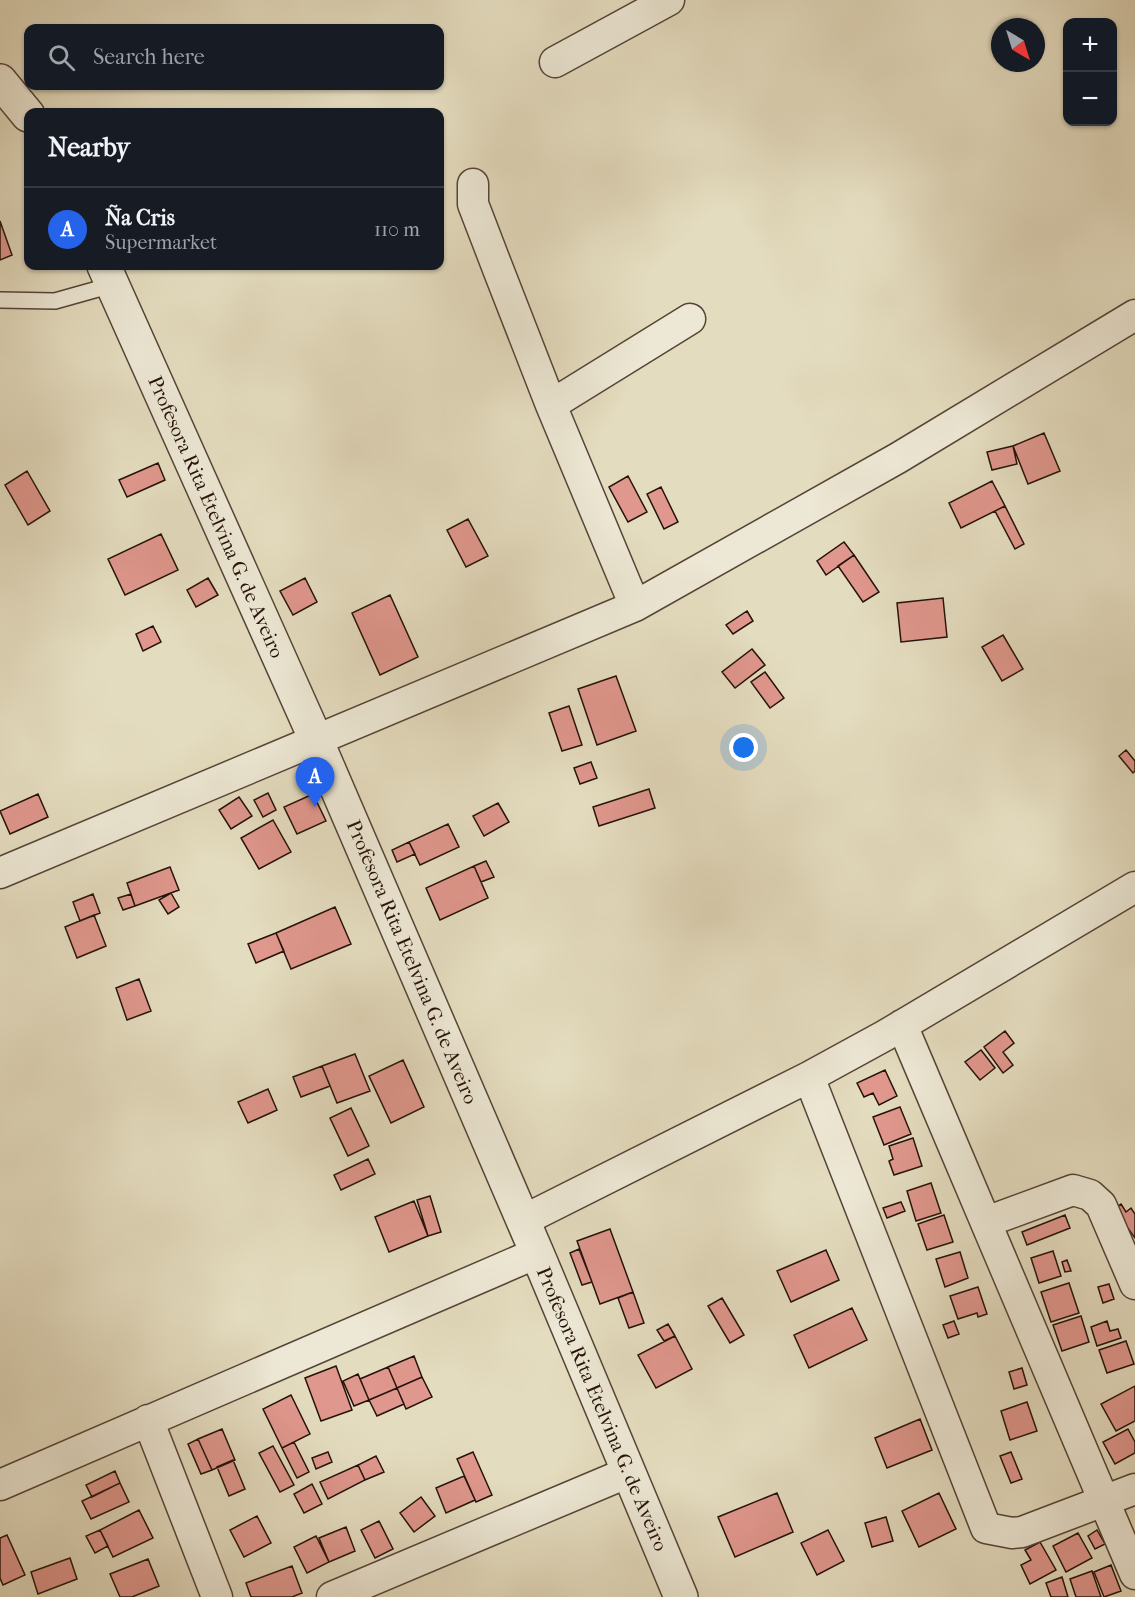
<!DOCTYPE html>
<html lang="en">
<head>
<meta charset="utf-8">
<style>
  body { margin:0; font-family:"IM FELL French Canon",serif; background:#242831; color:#f1f3f6 }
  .controls { position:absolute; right:18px; top:18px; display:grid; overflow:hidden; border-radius:12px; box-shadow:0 2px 4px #0004 }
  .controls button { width:54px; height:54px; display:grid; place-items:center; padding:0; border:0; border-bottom:2px solid #363941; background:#171b24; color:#f1f3f6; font:30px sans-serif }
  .compass { position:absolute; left:991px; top:18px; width:54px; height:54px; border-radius:50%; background:#171b24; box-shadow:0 2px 4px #0004; rotate:142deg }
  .you { position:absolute; left:744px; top:748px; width:21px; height:21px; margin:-15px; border:4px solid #fff; border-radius:50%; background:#1a73e8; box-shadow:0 0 0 9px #1a73e833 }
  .badge { display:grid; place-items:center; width:39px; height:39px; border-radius:50%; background:#2563eb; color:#fff; font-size:20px; font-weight:700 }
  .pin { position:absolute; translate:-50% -50px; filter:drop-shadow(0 2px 3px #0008) }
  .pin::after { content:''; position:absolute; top:32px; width:21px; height:18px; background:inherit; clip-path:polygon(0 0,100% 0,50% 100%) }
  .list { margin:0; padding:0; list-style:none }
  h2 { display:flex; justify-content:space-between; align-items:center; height:78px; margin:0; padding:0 24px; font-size:26px }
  h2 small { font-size:20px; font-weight:400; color:#9ea1a6 }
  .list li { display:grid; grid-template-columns:39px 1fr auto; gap:18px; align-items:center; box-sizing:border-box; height:84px; padding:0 24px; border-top:2px solid #363941 }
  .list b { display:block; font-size:22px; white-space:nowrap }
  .list p { margin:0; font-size:20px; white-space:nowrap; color:#9ea1a6 }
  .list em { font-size:20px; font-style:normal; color:#9ea1a6 }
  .icon { flex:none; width:33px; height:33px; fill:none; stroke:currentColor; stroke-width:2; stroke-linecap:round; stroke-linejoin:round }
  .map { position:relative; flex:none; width:1135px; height:1597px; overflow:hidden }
  .search { position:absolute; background:#171b24; box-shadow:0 2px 4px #0004; left:24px; top:24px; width:420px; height:66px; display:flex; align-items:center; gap:15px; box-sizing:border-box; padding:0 21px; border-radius:12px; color:#9ea1a6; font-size:22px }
  .panel { position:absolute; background:#171b24; box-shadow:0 2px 4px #0004; left:24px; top:108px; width:420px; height:162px; border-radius:12px }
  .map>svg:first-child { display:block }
</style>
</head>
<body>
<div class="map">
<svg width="1135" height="1597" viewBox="0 0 1135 1597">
  <rect width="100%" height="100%" fill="#e4dcbf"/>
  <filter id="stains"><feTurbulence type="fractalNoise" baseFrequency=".00333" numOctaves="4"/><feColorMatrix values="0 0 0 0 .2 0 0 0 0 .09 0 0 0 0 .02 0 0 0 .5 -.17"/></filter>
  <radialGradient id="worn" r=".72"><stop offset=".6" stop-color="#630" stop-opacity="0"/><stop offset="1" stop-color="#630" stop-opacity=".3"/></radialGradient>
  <path fill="#e0978d" stroke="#25120a" stroke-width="1.5" d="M 0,221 L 12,255 L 0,260 Z
    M 1044,433 L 1060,471 L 1028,484 L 1013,446 Z
    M 1013,446 L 1017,464 L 992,470 L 987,452 Z
    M 158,463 L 165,480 L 127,497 L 119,480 Z
    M 27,471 L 50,511 L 28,525 L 5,485 Z
    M 628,476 L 647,512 L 628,522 L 609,487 Z
    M 992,481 L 1005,506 L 961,528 L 949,503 Z
    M 661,487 L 678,522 L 664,529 L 647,494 Z
    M 1005,506 L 1024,544 L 1015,549 L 995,511 Z
    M 468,519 L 488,556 L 466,567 L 447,530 Z
    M 161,534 L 178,570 L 125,595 L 108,559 Z
    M 844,542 L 854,555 L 826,575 L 817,561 Z
    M 854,555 L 879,592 L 863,602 L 838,566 Z
    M 208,578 L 218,595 L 196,607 L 187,590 Z
    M 305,578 L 317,602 L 293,615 L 280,591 Z
    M 390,595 L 418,657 L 380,675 L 352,613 Z
    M 943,598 L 947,637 L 901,642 L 897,603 Z
    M 747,611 L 753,621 L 733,634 L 726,625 Z
    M 153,626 L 161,642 L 143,651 L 136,634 Z
    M 1003,635 L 1023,669 L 1002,681 L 982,647 Z
    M 752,649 L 765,665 L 735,688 L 722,672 Z
    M 765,672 L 784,698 L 770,708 L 751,682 Z
    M 616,676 L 636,731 L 597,745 L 578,689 Z
    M 569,706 L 582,745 L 562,751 L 549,713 Z
    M 1126,750 L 1135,761 L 1135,771 L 1133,773 L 1119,756 Z
    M 591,762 L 597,778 L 580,784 L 574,768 Z
    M 649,789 L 655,808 L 599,826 L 593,807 Z
    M 268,793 L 276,810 L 263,817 L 254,800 Z
    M 38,794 L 48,817 L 10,834 L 0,811 Z
    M 313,794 L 326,821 L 297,834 L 284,807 Z
    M 239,797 L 252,816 L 231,829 L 219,810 Z
    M 498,803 L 509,822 L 484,836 L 473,816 Z
    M 273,820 L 291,852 L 259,869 L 241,838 Z
    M 448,824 L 459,847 L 420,865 L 409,842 Z
    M 409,842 L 415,854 L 397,862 L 392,850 Z
    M 486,861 L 494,877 L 481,882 L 474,866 Z
    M 474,866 L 488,898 L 440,920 L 426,888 Z
    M 170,867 L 179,890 L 135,906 L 127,883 Z
    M 171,893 L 179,907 L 168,914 L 159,900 Z
    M 93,894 L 100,913 L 80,921 L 73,902 Z
    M 131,894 L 135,906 L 123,910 L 118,898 Z
    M 335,907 L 351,944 L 291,969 L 276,933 Z
    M 94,915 L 106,946 L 77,958 L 65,927 Z
    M 276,933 L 284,951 L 256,963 L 248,944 Z
    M 139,979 L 151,1011 L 127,1020 L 116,988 Z
    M 1005,1031 L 1014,1043 L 1003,1052 L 1013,1065 L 1003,1073 L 984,1047 Z
    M 981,1050 L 995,1068 L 980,1080 L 965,1062 Z
    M 355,1054 L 370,1091 L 337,1103 L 322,1066 Z
    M 403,1060 L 424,1107 L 391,1123 L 369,1076 Z
    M 322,1066 L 330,1086 L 301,1097 L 293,1077 Z
    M 885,1070 L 897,1096 L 879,1105 L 873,1093 L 864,1097 L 857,1083 Z
    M 268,1089 L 277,1110 L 248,1123 L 238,1102 Z
    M 900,1107 L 911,1134 L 884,1145 L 873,1117 Z
    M 351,1108 L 369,1146 L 348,1156 L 330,1118 Z
    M 913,1138 L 922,1166 L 894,1175 L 889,1161 L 893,1159 L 889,1146 Z
    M 368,1159 L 375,1174 L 341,1190 L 334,1175 Z
    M 931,1183 L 941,1213 L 916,1221 L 907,1191 Z
    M 430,1196 L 441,1232 L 428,1236 L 417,1200 Z
    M 414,1201 L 428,1236 L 389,1252 L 375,1217 Z
    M 901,1202 L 905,1211 L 887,1218 L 883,1208 Z
    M 1121,1204 L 1126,1212 L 1131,1208 L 1135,1214 L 1135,1238 L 1114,1209 Z
    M 944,1215 L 953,1242 L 927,1250 L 918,1224 Z
    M 1065,1215 L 1070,1228 L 1027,1245 L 1022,1232 Z
    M 610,1229 L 633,1292 L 600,1304 L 577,1241 Z
    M 579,1249 L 592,1282 L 582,1285 L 570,1253 Z
    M 826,1250 L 839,1280 L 791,1302 L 777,1271 Z
    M 1053,1251 L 1061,1276 L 1039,1283 L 1031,1258 Z
    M 960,1252 L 968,1278 L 945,1287 L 936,1259 Z
    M 1067,1260 L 1071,1271 L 1065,1272 L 1062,1262 Z
    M 1069,1283 L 1079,1313 L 1051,1322 L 1041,1292 Z
    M 1109,1284 L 1114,1299 L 1103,1303 L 1098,1287 Z
    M 978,1287 L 987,1314 L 978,1317 L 977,1313 L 958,1319 L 950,1296 Z
    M 633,1292 L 644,1323 L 629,1328 L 618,1298 Z
    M 722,1298 L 744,1335 L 730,1343 L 708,1306 Z
    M 852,1308 L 867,1340 L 809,1368 L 794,1335 Z
    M 1081,1316 L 1089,1342 L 1062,1351 L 1053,1325 Z
    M 954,1321 L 959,1334 L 948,1338 L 943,1325 Z
    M 1107,1321 L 1110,1331 L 1118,1329 L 1121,1338 L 1097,1346 L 1091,1327 Z
    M 668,1324 L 675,1336 L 664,1341 L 657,1330 Z
    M 675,1336 L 692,1369 L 656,1388 L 638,1355 Z
    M 1126,1341 L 1134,1364 L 1107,1373 L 1099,1350 Z
    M 414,1356 L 422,1377 L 397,1388 L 388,1367 Z
    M 336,1366 L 352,1410 L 321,1421 L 305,1378 Z
    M 388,1367 L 397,1388 L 369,1400 L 360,1379 Z
    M 1022,1368 L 1027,1385 L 1014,1389 L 1009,1372 Z
    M 358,1374 L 369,1400 L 354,1406 L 343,1381 Z
    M 422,1377 L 432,1397 L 406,1409 L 397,1388 Z
    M 1135,1386 L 1135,1421 L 1116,1431 L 1101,1404 Z
    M 397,1388 L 404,1404 L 377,1416 L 369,1400 Z
    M 291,1395 L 310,1434 L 282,1448 L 263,1409 Z
    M 1027,1402 L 1037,1431 L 1010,1440 L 1001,1411 Z
    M 920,1419 L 932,1450 L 887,1468 L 875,1438 Z
    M 222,1429 L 235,1460 L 212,1470 L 198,1439 Z
    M 1128,1429 L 1135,1442 L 1135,1453 L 1115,1464 L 1103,1442 Z
    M 198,1439 L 212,1470 L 201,1474 L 188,1444 Z
    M 294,1442 L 309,1472 L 297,1478 L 282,1448 Z
    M 273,1446 L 294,1485 L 280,1492 L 259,1453 Z
    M 328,1452 L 332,1462 L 316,1469 L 312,1458 Z
    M 473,1452 L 492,1495 L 476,1502 L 457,1459 Z
    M 1011,1452 L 1022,1479 L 1011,1483 L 1000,1456 Z
    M 376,1456 L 384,1472 L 365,1480 L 358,1465 Z
    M 233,1460 L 245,1489 L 229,1496 L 217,1467 Z
    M 358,1465 L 365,1480 L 328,1499 L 320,1482 Z
    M 115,1471 L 120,1483 L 92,1497 L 86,1485 Z
    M 464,1476 L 475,1500 L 446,1513 L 436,1488 Z
    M 120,1483 L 129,1502 L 91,1519 L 82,1501 Z
    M 312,1484 L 322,1504 L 304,1513 L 294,1494 Z
    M 777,1493 L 793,1532 L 735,1557 L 718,1517 Z
    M 939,1493 L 956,1529 L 919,1547 L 902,1511 Z
    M 421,1497 L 435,1516 L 414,1532 L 400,1513 Z
    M 139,1510 L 153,1538 L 113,1557 L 100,1530 Z
    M 257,1516 L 271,1543 L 244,1557 L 230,1530 Z
    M 886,1517 L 893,1541 L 872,1547 L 865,1523 Z
    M 379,1521 L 393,1549 L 375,1558 L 361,1530 Z
    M 346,1527 L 355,1551 L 329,1562 L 319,1538 Z
    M 100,1530 L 108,1546 L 95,1553 L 86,1536 Z
    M 828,1530 L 844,1561 L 817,1575 L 801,1543 Z
    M 1097,1530 L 1105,1544 L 1095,1549 L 1088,1536 Z
    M 1078,1533 L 1092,1558 L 1066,1572 L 1053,1546 Z
    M 7,1535 L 25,1575 L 3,1585 L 0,1578 L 0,1538 Z
    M 316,1536 L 329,1562 L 307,1573 L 294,1547 Z
    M 1040,1542 L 1056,1570 L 1030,1584 L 1021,1565 L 1031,1560 L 1025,1550 Z
    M 70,1558 L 77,1579 L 38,1594 L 31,1572 Z
    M 148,1559 L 159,1586 L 132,1597 L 120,1597 L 110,1574 Z
    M 1111,1565 L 1121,1591 L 1104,1597 L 1094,1572 Z
    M 292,1566 L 302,1593 L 292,1597 L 251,1597 L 246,1583 Z
    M 1092,1571 L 1101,1597 L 1076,1597 L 1070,1579 Z
    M 1062,1577 L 1068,1597 L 1051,1597 L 1046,1583 Z"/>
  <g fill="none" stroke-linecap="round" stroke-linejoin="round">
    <g stroke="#554437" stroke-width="18">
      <path id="service" d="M 0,300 L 55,301 L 112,285"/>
    </g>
    <g stroke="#554437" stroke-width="33">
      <path id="minor" d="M 555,62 L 669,0
        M 473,184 L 473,204 L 498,269 L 551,405 L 635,606
        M 551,405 L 690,319
        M 0,873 L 635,606 L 898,458 L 1135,315
        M 902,1025 L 1135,1574
        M 809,1077 L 986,1528 L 1012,1533 L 1022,1532 L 1135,1489
        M 522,1221 L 809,1077 L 884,1036 L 1135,887
        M 986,1222 L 1073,1190 L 1090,1195 L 1101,1205 L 1135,1284
        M 148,1420 L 217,1597
        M 0,1485 L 537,1253
        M 332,1597 L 629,1472"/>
    </g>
    <g stroke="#554437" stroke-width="36">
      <path id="tertiary" d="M 0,81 L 28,115
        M 104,266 L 317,742 L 537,1253 L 681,1597"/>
    </g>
    <use href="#service" stroke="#ede8d5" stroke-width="15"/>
    <use href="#minor" stroke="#ede8d5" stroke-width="30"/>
    <use href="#tertiary" stroke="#ede8d5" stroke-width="33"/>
  </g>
  <g text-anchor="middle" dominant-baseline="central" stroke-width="5" stroke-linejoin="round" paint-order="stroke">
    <g font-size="20" fill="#25120a" stroke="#ede8d5">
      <text transform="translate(216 517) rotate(66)">Profesora Rita Etelvina G. de Aveiro</text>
      <text transform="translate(412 962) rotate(67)">Profesora Rita Etelvina G. de Aveiro</text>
      <text transform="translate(602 1409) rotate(67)">Profesora Rita Etelvina G. de Aveiro</text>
    </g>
  </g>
  <rect width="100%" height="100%" filter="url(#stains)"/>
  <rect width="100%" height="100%" fill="url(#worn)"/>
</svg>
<div class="controls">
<button>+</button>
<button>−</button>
</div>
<svg class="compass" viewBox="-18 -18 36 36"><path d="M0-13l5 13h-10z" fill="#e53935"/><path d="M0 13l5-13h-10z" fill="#9ea1a6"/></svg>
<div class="you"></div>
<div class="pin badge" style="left:315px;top:807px">A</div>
<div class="search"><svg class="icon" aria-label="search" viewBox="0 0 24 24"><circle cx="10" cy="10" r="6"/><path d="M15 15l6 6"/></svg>Search here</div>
<section class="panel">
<h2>Nearby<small></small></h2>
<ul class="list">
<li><span class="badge">A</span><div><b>Ña Cris</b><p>Supermarket</p></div><em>110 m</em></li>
</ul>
</section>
</div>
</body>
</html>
